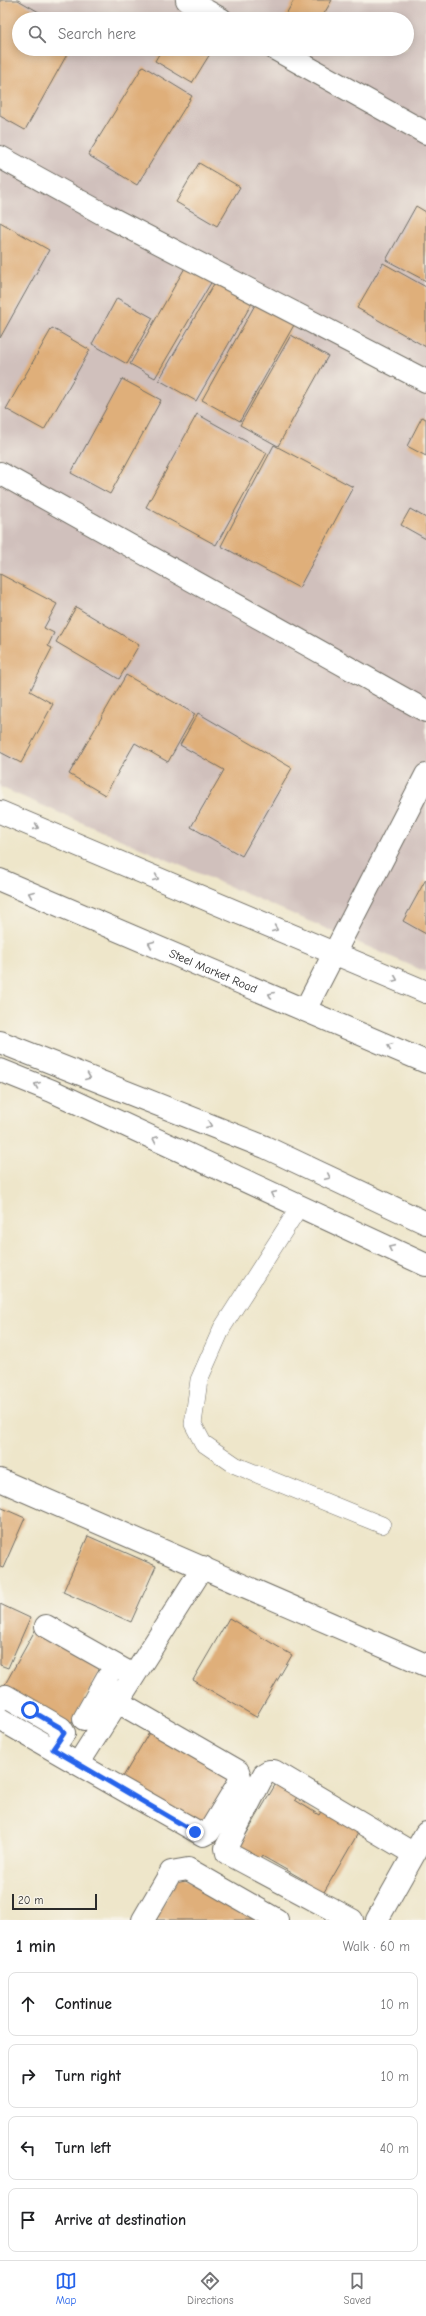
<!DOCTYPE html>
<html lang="en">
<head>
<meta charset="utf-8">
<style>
  body { margin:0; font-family:"Comic Neue",sans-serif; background:#f2f2f2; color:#202124 }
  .scale { position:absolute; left:12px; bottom:10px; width:85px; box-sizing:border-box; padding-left:4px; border:2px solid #2b2b2b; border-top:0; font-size:11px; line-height:14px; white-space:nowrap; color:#2b2b2b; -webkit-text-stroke:3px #f7f3e8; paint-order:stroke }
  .stop { position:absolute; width:12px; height:12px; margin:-9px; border:3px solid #2563eb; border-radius:50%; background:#fff }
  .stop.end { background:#2563eb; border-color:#fff; box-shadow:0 1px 4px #0008 }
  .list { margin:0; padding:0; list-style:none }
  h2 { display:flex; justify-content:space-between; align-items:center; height:52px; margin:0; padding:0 16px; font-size:17px }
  h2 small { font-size:13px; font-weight:400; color:#757577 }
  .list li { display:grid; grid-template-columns:26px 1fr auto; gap:12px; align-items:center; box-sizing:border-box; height:64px; margin:0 8px 8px; padding:0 8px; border:1px solid #e0e0e0; border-radius:8px }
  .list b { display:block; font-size:15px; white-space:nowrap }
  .list em { font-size:13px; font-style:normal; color:#757577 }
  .icon { flex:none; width:22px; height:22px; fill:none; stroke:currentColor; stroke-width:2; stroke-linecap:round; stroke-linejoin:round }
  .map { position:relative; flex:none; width:426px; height:1920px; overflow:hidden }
  .search { position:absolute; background:#fff; box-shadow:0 2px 10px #0003; left:12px; right:12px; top:12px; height:44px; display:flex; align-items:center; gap:10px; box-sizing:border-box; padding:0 14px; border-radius:22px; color:#757577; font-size:15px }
  .sheet { height:340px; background:#fff }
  nav { display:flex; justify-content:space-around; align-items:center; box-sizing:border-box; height:56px; border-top:1px solid #e0e0e0; background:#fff; font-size:11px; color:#757577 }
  nav a { display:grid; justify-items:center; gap:2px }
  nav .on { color:#2563eb }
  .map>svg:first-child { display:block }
</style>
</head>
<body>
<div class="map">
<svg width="426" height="1920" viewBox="0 0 426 1920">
  <rect width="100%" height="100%" fill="#f7f3e8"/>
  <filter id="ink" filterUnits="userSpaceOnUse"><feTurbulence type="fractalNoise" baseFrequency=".025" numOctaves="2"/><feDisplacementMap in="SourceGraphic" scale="8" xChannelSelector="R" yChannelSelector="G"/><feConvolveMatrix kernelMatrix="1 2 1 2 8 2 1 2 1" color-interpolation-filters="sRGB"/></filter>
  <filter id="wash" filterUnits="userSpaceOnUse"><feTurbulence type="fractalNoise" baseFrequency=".012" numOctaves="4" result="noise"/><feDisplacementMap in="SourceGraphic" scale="16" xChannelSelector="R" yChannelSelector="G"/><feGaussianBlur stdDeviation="0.9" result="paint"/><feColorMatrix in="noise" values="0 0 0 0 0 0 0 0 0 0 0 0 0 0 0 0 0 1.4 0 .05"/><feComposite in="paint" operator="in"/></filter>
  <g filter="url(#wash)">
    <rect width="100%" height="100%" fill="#eee6ca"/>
    <path fill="#d0c0bc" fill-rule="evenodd" d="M 0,0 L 426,0 L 426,972 L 0,787 ZM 19,19 L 407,19 L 407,49 L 19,49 Z"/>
    <g id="blocks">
      <path fill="#dfaf7a" d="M 0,0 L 18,0 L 51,19 L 19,19 L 19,49 L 70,49 L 25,130 L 0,116 Z
        M 294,0 L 332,0 L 321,19 L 290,19 L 285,16 Z
        M 183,13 L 193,19 L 180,19 Z
        M 162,49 L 213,49 L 192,83 L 155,61 Z
        M 143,66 L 192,96 L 137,185 L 88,155 Z
        M 199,163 L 240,187 L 217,226 L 176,202 Z
        M 416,206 L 426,212 L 426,281 L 386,260 Z
        M 0,222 L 49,250 L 0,338 Z
        M 383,263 L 426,287 L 426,347 L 357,308 Z
        M 186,266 L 212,281 L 155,378 L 130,364 Z
        M 215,282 L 252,303 L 196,401 L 159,380 Z
        M 117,298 L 153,318 L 127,364 L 92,344 Z
        M 256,303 L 294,325 L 240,421 L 202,400 Z
        M 52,328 L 90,350 L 44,430 L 6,409 Z
        M 291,335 L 328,356 L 278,446 L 240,425 Z
        M 122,379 L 161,400 L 110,494 L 71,473 Z
        M 197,414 L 267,453 L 216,545 L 146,507 Z
        M 422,417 L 426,419 L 426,456 L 407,446 Z
        M 274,445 L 353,487 L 299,588 L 221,546 Z
        M 410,509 L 426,518 L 426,539 L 401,525 Z
        M 0,574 L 57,604 L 44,628 L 54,633 L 48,646 L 52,648 L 30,691 L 53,704 L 21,763 L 0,752 Z
        M 76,607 L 139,645 L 119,679 L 56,642 Z
        M 126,675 L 195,714 L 168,762 L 135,743 L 105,795 L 69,774 Z
        M 198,713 L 292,768 L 242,856 L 191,827 L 224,770 L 180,745 Z
        M 426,879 L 426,934 L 403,921 Z
        M 0,1507 L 25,1518 L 3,1568 L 0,1567 Z
        M 88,1536 L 156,1566 L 131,1622 L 63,1592 Z
        M 0,1604 L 30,1618 L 8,1668 L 0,1665 Z
        M 229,1618 L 292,1655 L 256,1717 L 193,1680 Z
        M 38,1625 L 104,1663 L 70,1727 L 3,1688 Z
        M 153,1726 L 234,1774 L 202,1829 L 120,1782 Z
        M 278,1780 L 300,1792 L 295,1800 L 319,1815 L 324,1806 L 361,1828 L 320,1899 L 302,1888 L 306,1881 L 262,1856 L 258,1862 L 237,1850 Z
        M 180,1875 L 258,1920 L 154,1920 Z"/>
    </g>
  </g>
  <g filter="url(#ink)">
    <use href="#blocks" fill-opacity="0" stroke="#6f6c63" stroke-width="1"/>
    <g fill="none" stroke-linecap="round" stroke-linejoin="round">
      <g stroke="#6f6c63" stroke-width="18">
        <path id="lane" d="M 300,1206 L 222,1328 L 199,1380 L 193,1424 L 203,1443 L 235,1465 L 382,1525"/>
      </g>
      <g stroke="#6f6c63" stroke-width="24">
        <path id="street" d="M 187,0 L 221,19
          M 275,49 L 426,133
          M 0,157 L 105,215 L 426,381
          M 0,473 L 426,711
          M 305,1010 L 426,775
          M 46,1626 L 133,1675
          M 0,1700 L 6,1696 L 61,1728 L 64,1733 L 53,1749
          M 0,1719 L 78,1764 L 203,1567
          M 84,1719 L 107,1678
          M 78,1764 L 203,1835 L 209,1832 L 238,1784 L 240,1777 L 238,1771 L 99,1691
          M 143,1920 L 171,1872 L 188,1869 L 277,1920
          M 352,1920 L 227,1853 L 226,1848 L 264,1774 L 269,1771 L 274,1771 L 414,1854
          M 377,1920 L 426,1833"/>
      </g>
      <g stroke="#6f6c63" stroke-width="24">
        <g id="secondary">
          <path d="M 0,812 L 426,992"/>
          <path id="s1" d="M 0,880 L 426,1062"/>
          <path d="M 0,1480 L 426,1665"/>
        </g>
      </g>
      <g stroke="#6f6c63" stroke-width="24">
        <path id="highway" d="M 0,1042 L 265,1147 L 426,1223
          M 0,1070 L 52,1091 L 426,1265"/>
      </g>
      <use href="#lane" stroke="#fff" stroke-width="17"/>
      <use href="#street" stroke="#fff" stroke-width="22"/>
      <use href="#secondary" stroke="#fff" stroke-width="22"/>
      <use href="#highway" stroke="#fff" stroke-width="22"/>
    </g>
    <defs><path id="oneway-chevron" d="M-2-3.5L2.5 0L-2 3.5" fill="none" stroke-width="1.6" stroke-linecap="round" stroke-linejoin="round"/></defs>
    <g stroke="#a0a0a0">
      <use href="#oneway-chevron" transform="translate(36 827) rotate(23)"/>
      <use href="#oneway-chevron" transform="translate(156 878) rotate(23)"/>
      <use href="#oneway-chevron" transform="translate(31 894) rotate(-157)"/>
      <use href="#oneway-chevron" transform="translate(275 929) rotate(23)"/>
      <use href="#oneway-chevron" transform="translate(151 944) rotate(-157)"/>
      <use href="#oneway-chevron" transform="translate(395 979) rotate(23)"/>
      <use href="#oneway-chevron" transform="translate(271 995) rotate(-157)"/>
      <use href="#oneway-chevron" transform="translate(390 1046) rotate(-157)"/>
      <use href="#oneway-chevron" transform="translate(88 1077) rotate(22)"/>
      <use href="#oneway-chevron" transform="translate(37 1085) rotate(-158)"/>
      <use href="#oneway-chevron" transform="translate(209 1125) rotate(22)"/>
      <use href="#oneway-chevron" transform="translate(155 1139) rotate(-155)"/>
      <use href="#oneway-chevron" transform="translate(328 1177) rotate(25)"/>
      <use href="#oneway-chevron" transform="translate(273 1194) rotate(-155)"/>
      <use href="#oneway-chevron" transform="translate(391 1248) rotate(-155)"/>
    </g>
  </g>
  <g fill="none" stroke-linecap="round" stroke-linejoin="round" filter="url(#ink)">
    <path stroke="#2563eb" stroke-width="5" d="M 30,1710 L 61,1728 L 64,1733 L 53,1749 L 195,1832"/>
  </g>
  <g text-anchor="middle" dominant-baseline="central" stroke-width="3.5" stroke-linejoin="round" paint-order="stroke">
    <g font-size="12" fill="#2b2b2b" stroke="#f7f3e8">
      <text stroke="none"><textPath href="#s1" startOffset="232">Steel Market Road</textPath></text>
    </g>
  </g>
</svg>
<div class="scale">20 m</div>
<div class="stop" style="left:30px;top:1710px"></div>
<div class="stop end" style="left:195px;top:1832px"></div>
<div class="search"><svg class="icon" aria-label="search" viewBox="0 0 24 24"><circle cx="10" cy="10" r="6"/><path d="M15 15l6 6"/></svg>Search here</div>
</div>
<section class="sheet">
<h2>1 min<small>Walk · 60 m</small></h2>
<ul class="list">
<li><svg class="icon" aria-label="ahead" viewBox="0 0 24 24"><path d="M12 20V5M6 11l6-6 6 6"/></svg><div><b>Continue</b></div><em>10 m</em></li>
<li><svg class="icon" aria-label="right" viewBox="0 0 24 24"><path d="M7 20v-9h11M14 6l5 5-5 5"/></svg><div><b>Turn right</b></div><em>10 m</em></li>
<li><svg class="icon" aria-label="left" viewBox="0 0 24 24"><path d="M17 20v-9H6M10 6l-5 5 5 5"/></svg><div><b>Turn left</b></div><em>40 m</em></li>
<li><svg class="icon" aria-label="arrive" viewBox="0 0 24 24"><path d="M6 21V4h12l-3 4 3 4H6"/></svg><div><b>Arrive at destination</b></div></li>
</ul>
</section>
<nav>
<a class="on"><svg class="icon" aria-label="map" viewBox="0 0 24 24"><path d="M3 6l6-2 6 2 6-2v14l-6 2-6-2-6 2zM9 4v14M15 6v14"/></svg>Map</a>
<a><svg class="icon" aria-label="directions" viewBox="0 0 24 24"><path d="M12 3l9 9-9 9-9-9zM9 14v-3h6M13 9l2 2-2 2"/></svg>Directions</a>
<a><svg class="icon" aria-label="saved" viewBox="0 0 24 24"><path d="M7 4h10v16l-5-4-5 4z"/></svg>Saved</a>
</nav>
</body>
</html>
